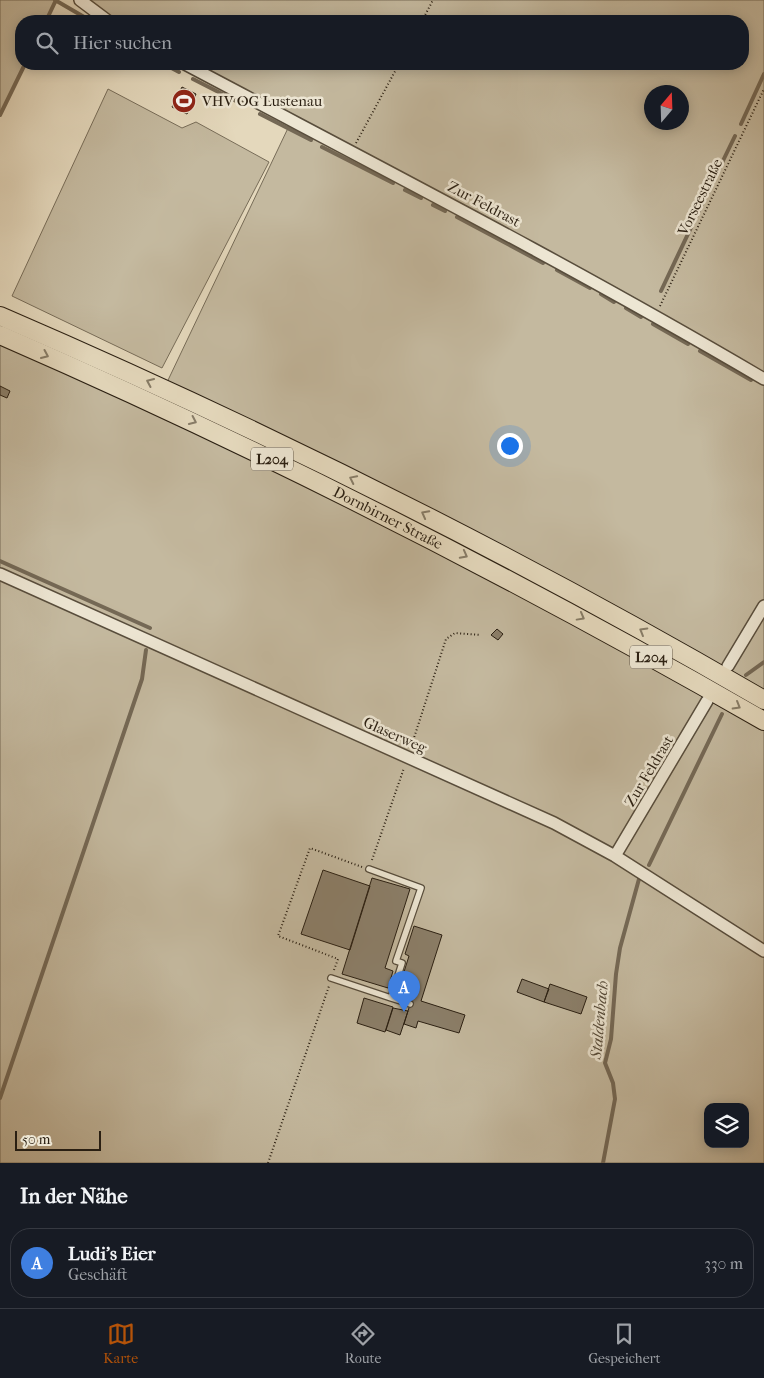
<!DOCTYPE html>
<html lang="de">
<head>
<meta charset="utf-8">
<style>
  body { margin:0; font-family:"IM FELL French Canon",serif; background:#242831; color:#f1f3f6 }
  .controls { position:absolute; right:15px; bottom:15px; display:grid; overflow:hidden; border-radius:10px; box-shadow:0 2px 12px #0003 }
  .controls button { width:45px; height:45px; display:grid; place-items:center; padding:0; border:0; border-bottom:1px solid #363941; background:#171b24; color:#f1f3f6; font:25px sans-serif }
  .compass { position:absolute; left:644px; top:85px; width:45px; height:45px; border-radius:50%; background:#171b24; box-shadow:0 2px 12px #0003; rotate:19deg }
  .scale { position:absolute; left:15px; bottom:12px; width:86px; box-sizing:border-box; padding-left:5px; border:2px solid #2a1f12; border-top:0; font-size:14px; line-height:18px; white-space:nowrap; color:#2a1f12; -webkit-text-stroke:4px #ede6d3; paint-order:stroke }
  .you { position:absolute; left:509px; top:445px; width:18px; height:18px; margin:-12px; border:4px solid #fff; border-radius:50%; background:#1a73e8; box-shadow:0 0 0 8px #1a73e833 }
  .badge { display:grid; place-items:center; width:32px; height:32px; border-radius:50%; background:#b45309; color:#fff; font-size:16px; font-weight:700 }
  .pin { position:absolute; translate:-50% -41px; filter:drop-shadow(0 1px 2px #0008) }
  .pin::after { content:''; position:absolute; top:26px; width:18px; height:15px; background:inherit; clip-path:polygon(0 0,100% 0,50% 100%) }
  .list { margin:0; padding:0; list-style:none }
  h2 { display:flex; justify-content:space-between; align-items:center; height:65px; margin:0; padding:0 20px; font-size:21px }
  h2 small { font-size:16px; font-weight:400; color:#9ea1a6 }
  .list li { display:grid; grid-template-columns:32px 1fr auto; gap:15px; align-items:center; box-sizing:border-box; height:70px; margin:0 10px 10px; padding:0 10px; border:1px solid #363941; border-radius:20px }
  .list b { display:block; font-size:19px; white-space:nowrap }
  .list p { margin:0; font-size:16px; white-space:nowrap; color:#9ea1a6 }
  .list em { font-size:16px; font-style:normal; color:#9ea1a6 }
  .icon { flex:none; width:28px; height:28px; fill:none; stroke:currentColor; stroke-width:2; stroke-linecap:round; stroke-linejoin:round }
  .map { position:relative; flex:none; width:764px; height:1163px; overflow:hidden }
  .search { position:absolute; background:#171b24; box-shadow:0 2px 12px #0003; left:15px; right:15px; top:15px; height:55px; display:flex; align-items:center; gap:12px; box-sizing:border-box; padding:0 18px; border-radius:20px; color:#9ea1a6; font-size:19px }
  .sheet { height:145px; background:#171b24 }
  nav { display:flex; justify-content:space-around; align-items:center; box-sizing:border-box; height:70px; border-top:1px solid #363941; background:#171b24; font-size:14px; color:#9ea1a6 }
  nav a { display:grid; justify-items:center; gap:2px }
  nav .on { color:#b45309 }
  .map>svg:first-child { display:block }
</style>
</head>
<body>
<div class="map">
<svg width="764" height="1163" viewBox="0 0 764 1163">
  <rect width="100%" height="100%" fill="#e4d8bc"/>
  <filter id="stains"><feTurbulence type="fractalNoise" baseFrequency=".004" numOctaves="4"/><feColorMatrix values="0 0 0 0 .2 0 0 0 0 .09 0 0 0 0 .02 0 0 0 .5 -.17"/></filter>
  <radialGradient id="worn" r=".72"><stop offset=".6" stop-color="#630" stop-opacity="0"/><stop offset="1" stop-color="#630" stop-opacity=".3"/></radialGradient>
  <path fill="#c4b99f" stroke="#776c58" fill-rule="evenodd" d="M 0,0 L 56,0 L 46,21 L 21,21 L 21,64 L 25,64 L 0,114 Z
    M 87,0 L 764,0 L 764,1163 L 0,1163 L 0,337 L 160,397 L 289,126 L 219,78 L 193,64 L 743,64 L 743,21 L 116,21 ZM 652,92 L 682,92 L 682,122 L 652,122 ZM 708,1107 L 745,1107 L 745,1144 L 708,1144 Z
    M 108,89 L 182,128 L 196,122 L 269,162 L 162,368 L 12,296 Z"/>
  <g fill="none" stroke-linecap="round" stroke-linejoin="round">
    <path stroke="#746855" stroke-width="4" d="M 55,0 L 91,21
      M 46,21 L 56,0
      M 164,64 L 179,72
      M 193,79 L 238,102
      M 260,114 L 311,140
      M 0,115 L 25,64
      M 741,124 L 764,74
      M 322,147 L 393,183
      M 718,171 L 735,136
      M 405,190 L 421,198
      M 433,205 L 445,211
      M 457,217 L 543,263
      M 557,270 L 590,288
      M 661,291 L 714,179
      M 601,294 L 614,302
      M 626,308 L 641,317
      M 653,324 L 688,344
      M 700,351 L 751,380
      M 0,561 L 150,628
      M 746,675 L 764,662
      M 649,865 L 722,714
      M 0,1098 L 142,679 L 146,650
      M 603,1163 L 615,1099 L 613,1083 L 605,1063 L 611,1039 L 616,974 L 620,948 L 639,879"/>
  </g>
  <path fill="#8b7f6a" stroke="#2a1f12" d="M 182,87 L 196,94 L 187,114 L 172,107 Z
    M 0,386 L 10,391 L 7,398 L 0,395 Z
    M 497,629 L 503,634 L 498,640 L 491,635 Z
    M 323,870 L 370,886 L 350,950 L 301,934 Z
    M 372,878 L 410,889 L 385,968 L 393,971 L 388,988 L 342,974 Z
    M 414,926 L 442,935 L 421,1001 L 465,1015 L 459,1033 L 418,1021 L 416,1028 L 404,1024 L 412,998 L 397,994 L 409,956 L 405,954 Z
    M 522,979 L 549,989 L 544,1002 L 517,992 Z
    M 550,984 L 587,997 L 581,1014 L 544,1002 Z
    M 364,998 L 393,1007 L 385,1032 L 357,1023 Z
    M 393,1008 L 408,1011 L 400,1035 L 386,1030 Z"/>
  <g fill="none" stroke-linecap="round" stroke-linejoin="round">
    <g stroke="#584d3c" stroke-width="8">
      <path id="service" d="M 331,978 L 391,998 L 402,963 L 396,961 L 421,888 L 369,869
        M 391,998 L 410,1004"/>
    </g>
    <g stroke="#584d3c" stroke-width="14">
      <path id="minor" d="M 80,0 L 108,21
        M 185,64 C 379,167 574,267 764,379
        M 0,574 L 554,823 L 615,856 L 764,951
        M 728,666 L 764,606
        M 615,856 L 707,701"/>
    </g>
    <g stroke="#2a1f12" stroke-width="20">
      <g id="primary">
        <path d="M 0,316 C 262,429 517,556 764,700"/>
        <path id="s1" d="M 0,335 C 262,449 516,579 764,721"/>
      </g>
    </g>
    <path stroke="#2a1f12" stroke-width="2" stroke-dasharray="1 2.5" stroke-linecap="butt" d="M 422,21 L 433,0
      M 356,143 L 399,64
      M 660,306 L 764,89
      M 411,747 L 446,639 L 455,633 L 481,635
      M 372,860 L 404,768
      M 334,970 L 338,959 L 278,936 L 310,848 L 362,867
      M 268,1163 L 329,986"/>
    <use href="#service" stroke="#ede6d3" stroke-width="5.5"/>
    <use href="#minor" stroke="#ede6d3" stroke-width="11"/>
    <use href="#primary" stroke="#e4d8bc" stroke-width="18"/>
  </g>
  <defs><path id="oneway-chevron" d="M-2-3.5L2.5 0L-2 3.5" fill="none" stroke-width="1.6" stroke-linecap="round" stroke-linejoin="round" transform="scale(1.25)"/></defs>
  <g stroke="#877c67">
    <use href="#oneway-chevron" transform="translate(45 355) rotate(24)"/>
    <use href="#oneway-chevron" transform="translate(150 382) rotate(-156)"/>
    <use href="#oneway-chevron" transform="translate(193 421) rotate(25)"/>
    <use href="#oneway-chevron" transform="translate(353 479) rotate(-154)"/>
    <use href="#oneway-chevron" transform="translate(425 514) rotate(-152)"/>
    <use href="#oneway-chevron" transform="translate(464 555) rotate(28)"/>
    <use href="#oneway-chevron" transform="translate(581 617) rotate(29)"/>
    <use href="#oneway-chevron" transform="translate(643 631) rotate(-150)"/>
    <use href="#oneway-chevron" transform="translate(737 706) rotate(30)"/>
  </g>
  <defs>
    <g id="stadium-disc" transform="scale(1.25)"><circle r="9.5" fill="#8f2418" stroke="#ede6d3"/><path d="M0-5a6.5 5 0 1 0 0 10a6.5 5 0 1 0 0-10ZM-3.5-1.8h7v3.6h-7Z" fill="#fff"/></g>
  </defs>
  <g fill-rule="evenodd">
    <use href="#stadium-disc" x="184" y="101"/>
  </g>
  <g text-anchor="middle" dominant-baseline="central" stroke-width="5" stroke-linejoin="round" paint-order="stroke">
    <g fill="#ede6d3" stroke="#645b4c" stroke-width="1">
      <rect x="251" y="447.5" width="42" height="23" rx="4"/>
      <rect x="630" y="645.5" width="42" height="23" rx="4"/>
    </g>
    <g font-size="14" font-weight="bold" fill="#2a1f12">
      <text x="272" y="459">L204</text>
      <text x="651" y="657">L204</text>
    </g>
    <g font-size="15" fill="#2a1f12" stroke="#ede6d3" text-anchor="start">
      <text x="202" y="101">VHV OG Lustenau</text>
    </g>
    <g font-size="15" fill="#2a1f12" stroke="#ede6d3">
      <text transform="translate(700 197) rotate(-64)">Vorseestraße</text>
      <text transform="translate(484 204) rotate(28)">Zur Feldrast</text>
      <text stroke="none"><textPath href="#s1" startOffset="429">Dornbirner Straße</textPath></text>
      <text transform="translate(395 735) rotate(24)">Glaserweg</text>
      <text transform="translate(649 771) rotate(-59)">Zur Feldrast</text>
    </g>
    <g font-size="16" font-style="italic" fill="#554a39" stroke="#ede6d3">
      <text transform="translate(599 1020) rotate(-85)">Staldenbach</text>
    </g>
  </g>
  <rect width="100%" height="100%" filter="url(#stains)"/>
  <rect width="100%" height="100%" fill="url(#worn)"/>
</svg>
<div class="controls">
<button><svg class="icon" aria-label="layers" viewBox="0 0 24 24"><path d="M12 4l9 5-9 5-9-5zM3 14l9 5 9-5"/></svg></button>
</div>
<svg class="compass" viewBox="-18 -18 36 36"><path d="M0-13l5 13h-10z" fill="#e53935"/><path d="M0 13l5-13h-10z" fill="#9ea1a6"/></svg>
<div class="scale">50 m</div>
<div class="you"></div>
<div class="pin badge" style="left:404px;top:1012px;background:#3f7fe0">A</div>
<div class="search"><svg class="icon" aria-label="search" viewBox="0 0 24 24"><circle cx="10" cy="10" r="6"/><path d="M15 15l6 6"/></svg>Hier suchen</div>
</div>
<section class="sheet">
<h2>In der Nähe<small></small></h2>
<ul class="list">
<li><span class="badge" style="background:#3f7fe0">A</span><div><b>Ludi's Eier</b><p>Geschäft</p></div><em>330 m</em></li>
</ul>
</section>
<nav>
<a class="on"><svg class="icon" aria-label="map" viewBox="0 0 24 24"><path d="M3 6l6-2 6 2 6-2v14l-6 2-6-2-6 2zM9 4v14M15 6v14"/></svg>Karte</a>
<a><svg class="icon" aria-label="directions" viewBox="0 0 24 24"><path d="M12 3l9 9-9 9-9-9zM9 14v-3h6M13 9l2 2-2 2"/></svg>Route</a>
<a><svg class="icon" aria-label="saved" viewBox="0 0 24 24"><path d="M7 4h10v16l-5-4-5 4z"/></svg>Gespeichert</a>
</nav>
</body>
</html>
